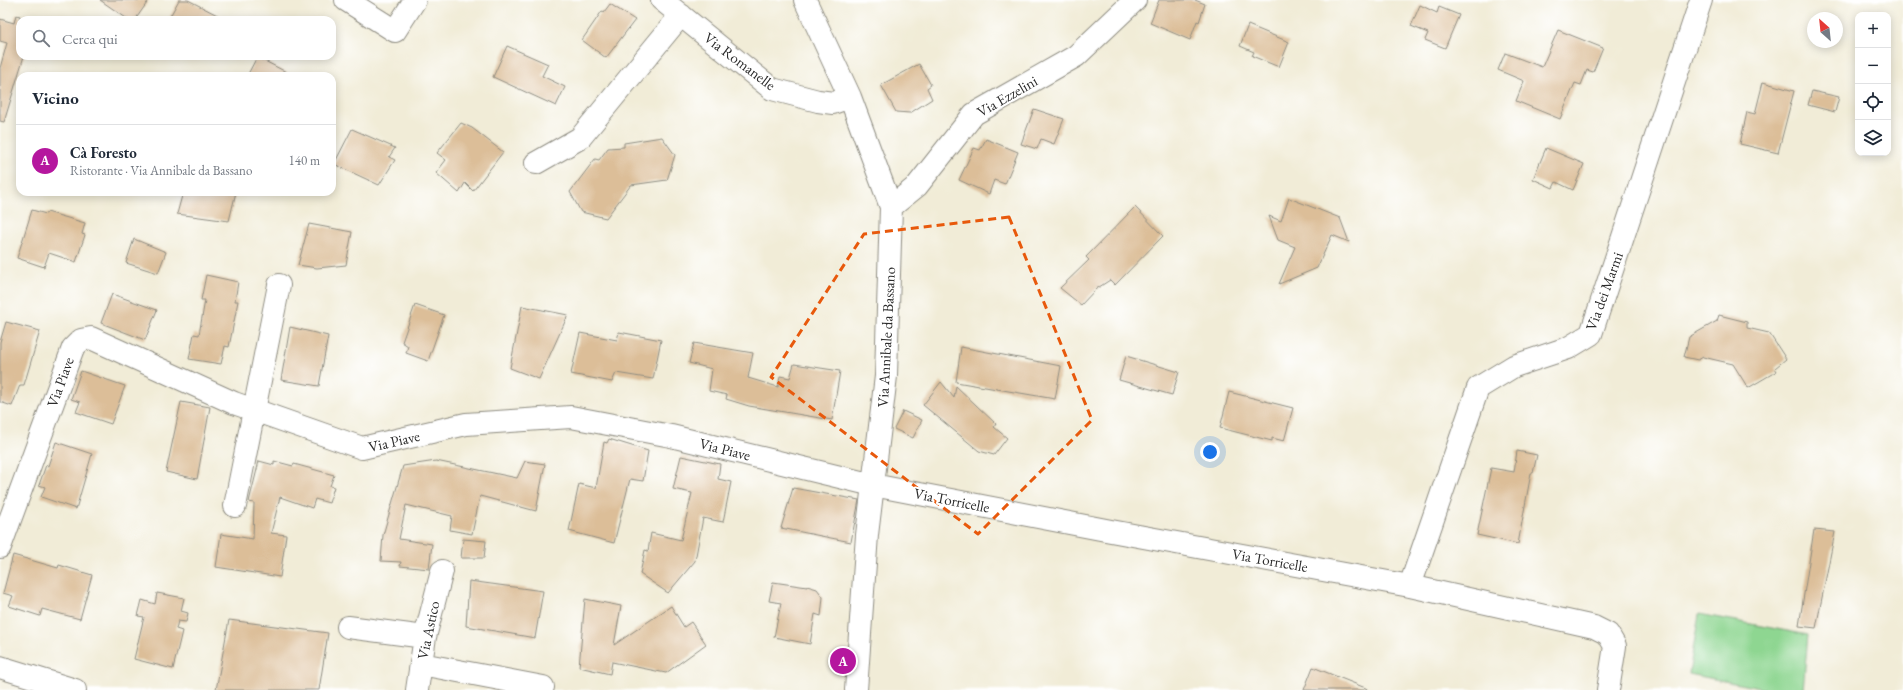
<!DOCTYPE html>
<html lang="it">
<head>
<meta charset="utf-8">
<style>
  body { margin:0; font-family:"EB Garamond",serif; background:#f6f6f7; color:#1f2937 }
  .controls { position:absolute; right:12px; top:12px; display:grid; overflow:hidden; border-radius:8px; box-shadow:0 2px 10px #0003 }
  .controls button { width:36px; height:36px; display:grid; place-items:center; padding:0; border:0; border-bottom:1px solid #e0e1e3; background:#fff; color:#1f2937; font:20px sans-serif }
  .compass { position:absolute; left:1807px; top:12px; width:36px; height:36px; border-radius:50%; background:#fff; box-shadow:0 2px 10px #0003; rotate:333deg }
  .you { position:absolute; left:1210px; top:452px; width:14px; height:14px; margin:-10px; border:3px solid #fff; border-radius:50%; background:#1a73e8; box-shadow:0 0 0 6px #1a73e833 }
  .badge { display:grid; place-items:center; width:26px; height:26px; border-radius:50%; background:#b5179e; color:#fff; font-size:13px; font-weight:700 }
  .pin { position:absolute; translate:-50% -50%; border:2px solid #fff; box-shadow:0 1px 4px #0006 }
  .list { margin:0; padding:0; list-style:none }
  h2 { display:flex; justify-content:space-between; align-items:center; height:52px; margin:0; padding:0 16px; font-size:17px }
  h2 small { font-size:13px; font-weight:400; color:#747a83 }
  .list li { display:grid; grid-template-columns:26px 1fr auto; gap:12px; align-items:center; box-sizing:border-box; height:72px; padding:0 16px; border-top:1px solid #e0e1e3 }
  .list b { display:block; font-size:15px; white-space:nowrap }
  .list p { margin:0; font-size:13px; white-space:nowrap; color:#747a83 }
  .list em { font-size:13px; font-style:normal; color:#747a83 }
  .icon { flex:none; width:22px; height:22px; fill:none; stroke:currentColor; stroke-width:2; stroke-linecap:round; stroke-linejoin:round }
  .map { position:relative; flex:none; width:1903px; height:690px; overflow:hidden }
  .search { position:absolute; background:#fff; box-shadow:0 2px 10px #0003; left:16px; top:16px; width:320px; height:44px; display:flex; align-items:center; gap:10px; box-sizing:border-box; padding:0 14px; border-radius:12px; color:#747a83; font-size:15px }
  .panel { position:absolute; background:#fff; box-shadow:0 2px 10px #0003; left:16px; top:72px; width:320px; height:124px; border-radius:12px }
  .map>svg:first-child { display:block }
</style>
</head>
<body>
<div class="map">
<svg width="1903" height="690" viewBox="0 0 1903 690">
  <rect width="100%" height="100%" fill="#fff"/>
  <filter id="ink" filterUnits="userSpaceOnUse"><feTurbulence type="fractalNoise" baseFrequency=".025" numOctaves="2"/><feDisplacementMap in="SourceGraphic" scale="8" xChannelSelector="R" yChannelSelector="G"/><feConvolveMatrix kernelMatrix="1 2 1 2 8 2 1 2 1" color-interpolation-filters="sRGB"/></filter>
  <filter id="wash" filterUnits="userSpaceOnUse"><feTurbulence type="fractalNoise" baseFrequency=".012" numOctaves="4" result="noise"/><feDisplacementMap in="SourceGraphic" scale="16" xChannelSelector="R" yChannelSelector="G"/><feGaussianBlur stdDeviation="0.9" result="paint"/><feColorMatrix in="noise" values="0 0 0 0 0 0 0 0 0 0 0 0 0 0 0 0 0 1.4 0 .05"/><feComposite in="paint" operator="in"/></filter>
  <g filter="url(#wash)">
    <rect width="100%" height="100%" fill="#f1ecd7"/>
    <path fill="#8ed691" stroke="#5c805e" d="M 1699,614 L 1808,635 L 1803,690 L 1769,690 L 1689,674 Z"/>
    <g id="blocks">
      <path fill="#dcbe98" d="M 100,0 L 149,0 L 135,20 L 129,20 Z
        M 179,0 L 188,0 L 227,20 L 168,20 Z
        M 1159,0 L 1195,0 L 1205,4 L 1199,22 L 1197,21 L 1190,40 L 1150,23 Z
        M 610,4 L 635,20 L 606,58 L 582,40 L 602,11 L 604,12 Z
        M 1420,5 L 1437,13 L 1439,7 L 1459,15 L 1445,48 L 1425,40 L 1428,33 L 1411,26 Z
        M 16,15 L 20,16 L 20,56 L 24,56 L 4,122 L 0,121 L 0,68 L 7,43 L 0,41 L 0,19 L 14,23 Z
        M 1248,25 L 1289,42 L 1279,67 L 1252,56 L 1254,52 L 1240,46 Z
        M 1558,30 L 1603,48 L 1593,72 L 1587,70 L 1581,85 L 1575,83 L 1560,119 L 1516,101 L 1524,81 L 1498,70 L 1505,53 L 1542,67 Z
        M 507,46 L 548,64 L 542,76 L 565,87 L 556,106 L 493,77 Z
        M 257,57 L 294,76 L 247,76 Z
        M 919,64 L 931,85 L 927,88 L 932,99 L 910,113 L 896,112 L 881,85 Z
        M 1763,82 L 1794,91 L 1778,153 L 1740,144 L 1747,112 L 1755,114 Z
        M 1812,91 L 1839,97 L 1835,112 L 1808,105 Z
        M 1034,109 L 1064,119 L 1054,144 L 1041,139 L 1037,149 L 1021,144 Z
        M 461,123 L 472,128 L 503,152 L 473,191 L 465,183 L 459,193 L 436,173 L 446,160 L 437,153 Z
        M 352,129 L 395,148 L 389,157 L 395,160 L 379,185 L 334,164 Z
        M 662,137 L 675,155 L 667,180 L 631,185 L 606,218 L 581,212 L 570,192 L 595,159 L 599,160 L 608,148 L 624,147 L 624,143 Z
        M 986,139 L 1018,152 L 1005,184 L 994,180 L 989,194 L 959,180 L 974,148 L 980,150 Z
        M 1546,148 L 1584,164 L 1573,190 L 1556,182 L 1553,188 L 1533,179 Z
        M 183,192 L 236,192 L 229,221 L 177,214 Z
        M 1289,198 L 1340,218 L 1349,242 L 1332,235 L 1317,268 L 1279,284 L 1295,247 L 1278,240 L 1269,216 L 1281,221 Z
        M 1135,207 L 1163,236 L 1115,285 L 1110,280 L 1096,289 L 1081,305 L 1060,288 L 1089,260 L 1086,257 Z
        M 32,210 L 46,214 L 47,212 L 85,223 L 82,234 L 85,235 L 76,262 L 49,253 L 44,267 L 17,258 Z
        M 309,224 L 352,232 L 346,265 L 317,268 L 298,265 Z
        M 134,239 L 166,252 L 158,273 L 126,263 Z
        M 206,275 L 238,282 L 235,301 L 238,301 L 229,347 L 225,346 L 221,364 L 189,359 L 194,334 L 199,335 L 205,300 L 201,300 Z
        M 112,294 L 157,310 L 145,340 L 101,323 Z
        M 415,305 L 444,315 L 428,361 L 406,353 L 408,346 L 402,342 Z
        M 522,306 L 568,315 L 539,379 L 510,368 Z
        M 1719,315 L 1747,322 L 1747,328 L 1769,333 L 1786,359 L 1775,368 L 1777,371 L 1748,388 L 1733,364 L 1703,357 L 1698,360 L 1684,357 L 1689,337 L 1717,321 Z
        M 6,322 L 40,331 L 24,385 L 20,385 L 12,406 L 0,402 L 0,342 Z
        M 290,327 L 328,336 L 319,386 L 281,380 Z
        M 619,332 L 661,340 L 653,379 L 616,373 L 612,382 L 571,374 L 580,333 L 617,340 Z
        M 694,343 L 753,353 L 748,378 L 778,387 L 780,376 L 790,378 L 794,364 L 840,371 L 832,420 L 749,406 L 726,399 L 727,395 L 709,391 L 712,369 L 689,363 Z
        M 961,347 L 1061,366 L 1055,399 L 956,382 Z
        M 1126,356 L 1179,372 L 1172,395 L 1119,380 Z
        M 81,371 L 125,386 L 111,424 L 76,412 L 80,402 L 71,399 Z
        M 941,382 L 954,398 L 956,386 L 996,424 L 994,427 L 1007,438 L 994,455 L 979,451 L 923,405 Z
        M 1229,392 L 1293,408 L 1284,441 L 1272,438 L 1272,441 L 1220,428 Z
        M 181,402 L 210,407 L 197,479 L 166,472 Z
        M 903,411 L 922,420 L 913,438 L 894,429 Z
        M 609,439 L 648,451 L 643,481 L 630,479 L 614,543 L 569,531 L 579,484 L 596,488 L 604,442 L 607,443 Z
        M 56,442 L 92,454 L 76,509 L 41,497 L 45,487 L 39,485 L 46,465 L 48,466 Z
        M 1517,451 L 1537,455 L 1533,473 L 1531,473 L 1518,544 L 1477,535 L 1491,468 L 1514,472 Z
        M 681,456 L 720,464 L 718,479 L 731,482 L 723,522 L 703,518 L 695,561 L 668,593 L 640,574 L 645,550 L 648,551 L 651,533 L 681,540 L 692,493 L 673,489 Z
        M 259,461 L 274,465 L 274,461 L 293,466 L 294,464 L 334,475 L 330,486 L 334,487 L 329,503 L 315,499 L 312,508 L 280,497 L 271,533 L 286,535 L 280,577 L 216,567 L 221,534 L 253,539 L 254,503 L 249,502 Z
        M 436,461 L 517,478 L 525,461 L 545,464 L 536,511 L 480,496 L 472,534 L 450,530 L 452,516 L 406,505 L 399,539 L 432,544 L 429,569 L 400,566 L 401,562 L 381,561 L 383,535 L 403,466 Z
        M 793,488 L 859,500 L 851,542 L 781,528 Z
        M 1814,530 L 1835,532 L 1816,628 L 1799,626 Z
        M 463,539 L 486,541 L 484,558 L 461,558 Z
        M 13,555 L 58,568 L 59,565 L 92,575 L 80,619 L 42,609 L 40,616 L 9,606 L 13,596 L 3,593 Z
        M 469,581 L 543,591 L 535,638 L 466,626 Z
        M 773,582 L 807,587 L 807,586 L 817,589 L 823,597 L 821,616 L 815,614 L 810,644 L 774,637 L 781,603 L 769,601 Z
        M 157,593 L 184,598 L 181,611 L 188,613 L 186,622 L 178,621 L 176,629 L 182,631 L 173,669 L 134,659 L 144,617 L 138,616 L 142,600 L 155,604 Z
        M 585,599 L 621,606 L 614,645 L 671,606 L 684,627 L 691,622 L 706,644 L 666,673 L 612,662 L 610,674 L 579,667 Z
        M 229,620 L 328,633 L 319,690 L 216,690 Z
        M 1313,667 L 1368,689 L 1368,690 L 1304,690 Z"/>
    </g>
  </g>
  <g filter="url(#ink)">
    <use href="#blocks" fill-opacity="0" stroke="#8e8c81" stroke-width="1"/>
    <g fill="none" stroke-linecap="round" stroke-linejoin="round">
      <g stroke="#8e8c81" stroke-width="24">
        <path id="minor" d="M 346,0 L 395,31 L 415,0
          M 662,0 L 772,89 L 818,101 L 833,103 L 850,97
          M 805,0 L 850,97 L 891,207 L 886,376 L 867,535 L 856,690
          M 536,163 L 580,138 L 681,15
          M 891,207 L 917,186 L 974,114 L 1076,56 L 1135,0
          M 235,506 L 279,285
          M 0,547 L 73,348 L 81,340 L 91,338 L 234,403 L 362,448 L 466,424 L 571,417 L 671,436 L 873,485 L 1111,531 L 1410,586 L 1594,627 L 1608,634 L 1615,646 L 1608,690
          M 1410,586 L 1478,388 L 1514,366 L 1568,348 L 1591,334 L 1701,0
          M 348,627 L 425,637
          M 421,664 L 543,687
          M 0,667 L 75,690
          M 417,690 L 425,637 L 442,571"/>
      </g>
      <use href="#minor" stroke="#fff" stroke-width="22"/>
    </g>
  </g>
  <path fill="none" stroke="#e8590c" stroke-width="3" stroke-dasharray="8 5" stroke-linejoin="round" d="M 1009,217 L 1092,420 L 978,534 L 771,377 L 864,234 Z"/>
  <g text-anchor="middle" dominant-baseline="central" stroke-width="4" stroke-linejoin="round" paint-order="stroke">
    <g font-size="15" fill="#2b2b2b" stroke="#fff">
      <text transform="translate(740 61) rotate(37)">Via Romanelle</text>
      <text transform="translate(1007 96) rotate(-30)">Via Ezzelini</text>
      <text transform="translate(1604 291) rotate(-70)">Via dei Marmi</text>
      <text transform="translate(886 337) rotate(-87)">Via Annibale da Bassano</text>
      <text transform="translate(60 382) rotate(-70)">Via Piave</text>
      <text transform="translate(394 441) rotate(-13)">Via Piave</text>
      <text transform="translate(725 449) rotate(14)">Via Piave</text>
      <text transform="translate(952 500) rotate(11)">Via Torricelle</text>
      <text transform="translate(1270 560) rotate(10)">Via Torricelle</text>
      <text transform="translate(428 630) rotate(-78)">Via Astico</text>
    </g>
  </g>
</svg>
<div class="controls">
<button>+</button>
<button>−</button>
<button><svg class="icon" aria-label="locate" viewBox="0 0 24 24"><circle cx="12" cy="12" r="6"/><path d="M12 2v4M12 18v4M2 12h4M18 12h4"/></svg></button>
<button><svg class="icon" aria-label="layers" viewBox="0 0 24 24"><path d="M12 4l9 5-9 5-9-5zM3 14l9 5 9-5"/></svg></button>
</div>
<svg class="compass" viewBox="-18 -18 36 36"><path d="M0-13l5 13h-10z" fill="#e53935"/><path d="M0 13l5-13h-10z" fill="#747a83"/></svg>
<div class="you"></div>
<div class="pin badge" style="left:843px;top:661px">A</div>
<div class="search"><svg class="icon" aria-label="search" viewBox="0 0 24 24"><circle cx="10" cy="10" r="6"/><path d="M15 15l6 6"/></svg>Cerca qui</div>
<section class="panel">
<h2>Vicino<small></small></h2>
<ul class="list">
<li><span class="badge">A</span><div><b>Cà Foresto</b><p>Ristorante · Via Annibale da Bassano</p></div><em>140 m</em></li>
</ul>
</section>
</div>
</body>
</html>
